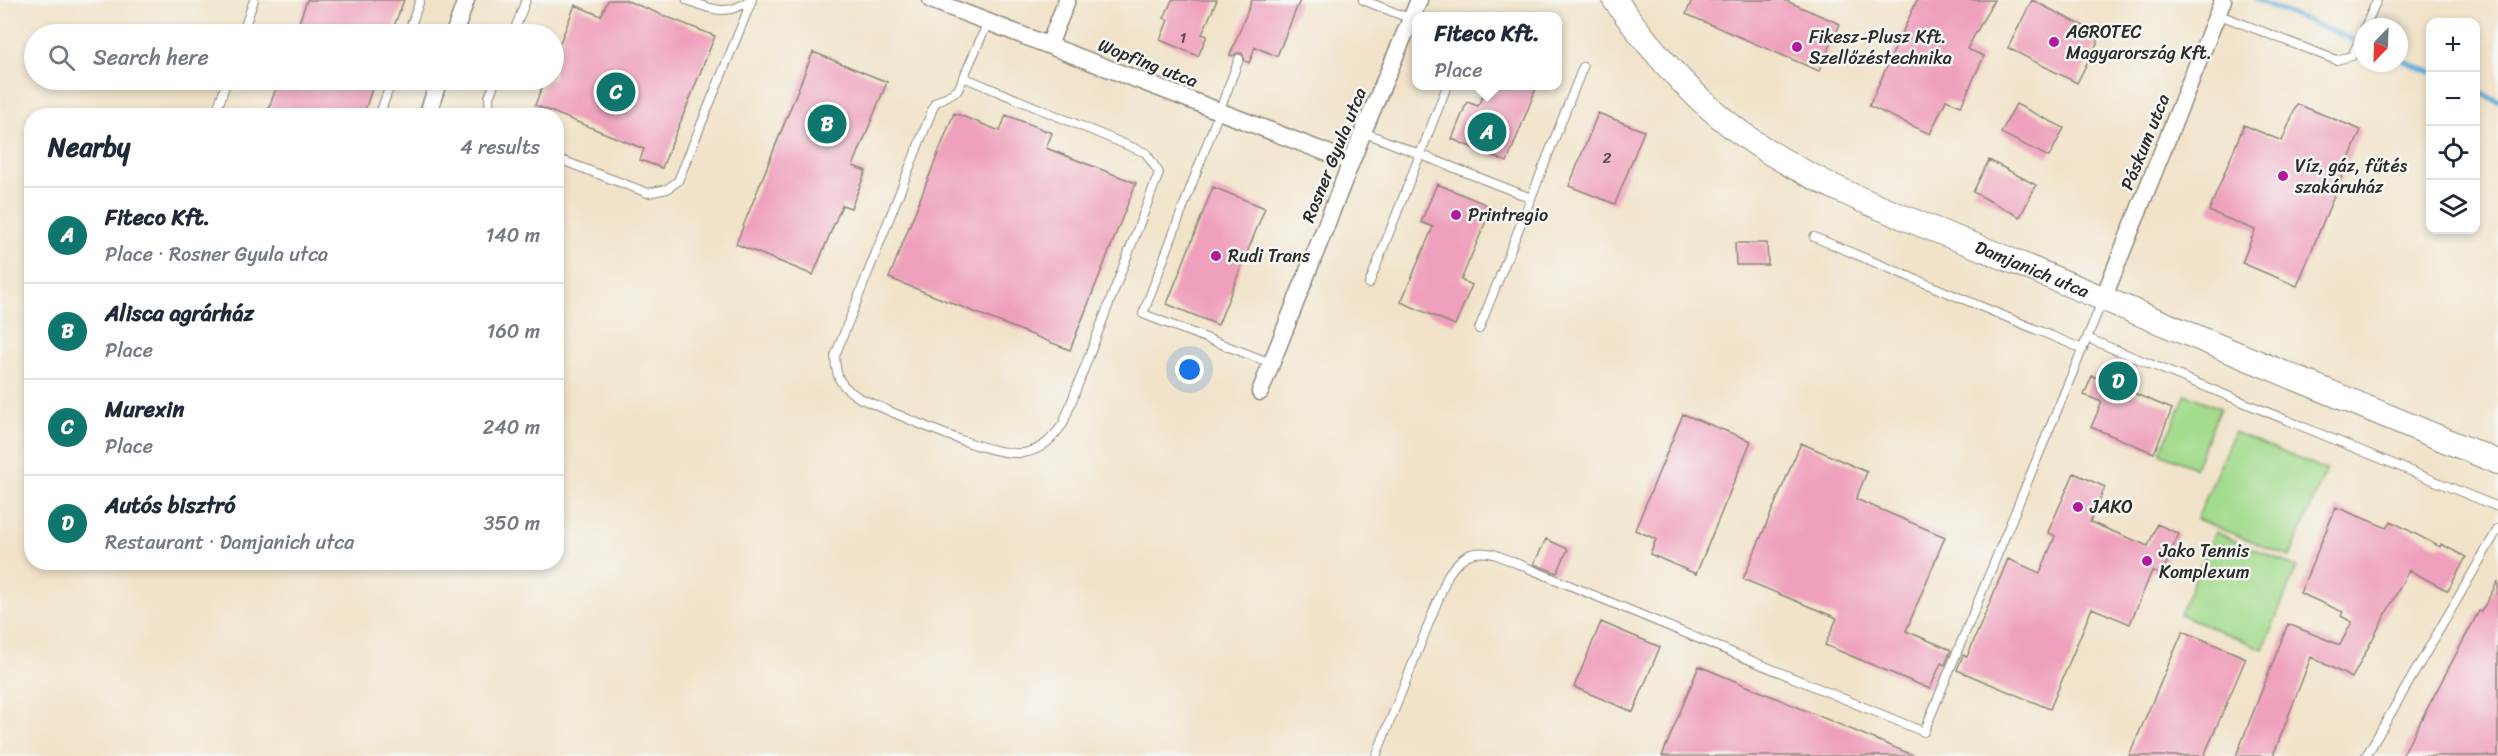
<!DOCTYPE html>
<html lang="en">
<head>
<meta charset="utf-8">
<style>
  body { margin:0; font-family:Sriracha,sans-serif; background:#f2f2f3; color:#1f2937 }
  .controls { position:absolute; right:18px; top:18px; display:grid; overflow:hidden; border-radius:12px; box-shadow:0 3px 9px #0003 }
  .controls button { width:54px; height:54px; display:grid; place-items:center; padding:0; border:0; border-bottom:2px solid #e0e1e3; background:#fff; color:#1f2937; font:30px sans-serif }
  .compass { position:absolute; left:2354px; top:18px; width:54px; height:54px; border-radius:50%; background:#fff; box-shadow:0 3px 9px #0003; rotate:203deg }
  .you { position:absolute; left:1190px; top:370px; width:21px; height:21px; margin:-15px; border:4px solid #fff; border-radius:50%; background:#1a73e8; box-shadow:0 0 0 9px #1a73e833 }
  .badge { display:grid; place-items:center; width:39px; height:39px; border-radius:50%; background:#0f766e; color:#fff; font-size:20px; font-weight:700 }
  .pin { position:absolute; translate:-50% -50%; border:3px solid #fff; box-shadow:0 2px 6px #0006 }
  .popup { position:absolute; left:1412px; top:12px; width:150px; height:78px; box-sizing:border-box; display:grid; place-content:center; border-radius:12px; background:#fff; filter:drop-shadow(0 2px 4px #0005); font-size:20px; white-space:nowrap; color:#747a83 }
  .popup b { font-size:22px; color:#1f2937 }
  .popup::after { content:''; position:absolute; left:50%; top:100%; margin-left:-12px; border:12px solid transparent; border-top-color:#fff }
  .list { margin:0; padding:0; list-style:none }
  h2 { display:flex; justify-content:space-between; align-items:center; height:78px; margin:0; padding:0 24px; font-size:26px }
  h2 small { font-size:20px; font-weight:400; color:#747a83 }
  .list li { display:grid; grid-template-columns:39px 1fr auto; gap:18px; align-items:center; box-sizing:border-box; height:96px; padding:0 24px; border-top:2px solid #e0e1e3 }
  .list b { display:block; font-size:22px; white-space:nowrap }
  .list p { margin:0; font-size:20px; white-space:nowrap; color:#747a83 }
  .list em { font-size:20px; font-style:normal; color:#747a83 }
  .icon { flex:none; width:33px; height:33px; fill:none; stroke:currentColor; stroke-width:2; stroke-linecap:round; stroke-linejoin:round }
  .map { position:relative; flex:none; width:2498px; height:756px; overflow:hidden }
  .search { position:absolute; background:#fff; box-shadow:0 3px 9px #0003; left:24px; top:24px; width:540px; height:66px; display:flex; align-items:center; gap:15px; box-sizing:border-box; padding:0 21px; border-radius:33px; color:#747a83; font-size:22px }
  .panel { position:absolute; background:#fff; box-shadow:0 3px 9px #0003; left:24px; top:108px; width:540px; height:462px; border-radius:24px }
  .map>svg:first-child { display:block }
</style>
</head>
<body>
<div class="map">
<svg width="2498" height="756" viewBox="0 0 2498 756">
  <rect width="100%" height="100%" fill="#f6f6f2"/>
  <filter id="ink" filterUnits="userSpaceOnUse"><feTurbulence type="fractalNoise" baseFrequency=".0167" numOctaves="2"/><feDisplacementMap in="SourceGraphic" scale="12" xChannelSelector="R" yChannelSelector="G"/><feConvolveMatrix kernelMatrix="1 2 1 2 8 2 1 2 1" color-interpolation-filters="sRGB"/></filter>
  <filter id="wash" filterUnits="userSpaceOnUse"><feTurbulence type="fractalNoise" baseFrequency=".008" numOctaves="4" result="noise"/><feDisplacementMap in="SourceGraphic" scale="24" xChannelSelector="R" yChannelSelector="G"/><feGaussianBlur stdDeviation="1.35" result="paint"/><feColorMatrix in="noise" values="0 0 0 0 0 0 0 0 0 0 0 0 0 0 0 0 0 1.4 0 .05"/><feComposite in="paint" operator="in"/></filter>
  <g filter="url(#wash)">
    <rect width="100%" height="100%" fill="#f1e3c9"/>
    <path fill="#a3db8d" stroke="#67835c" stroke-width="1.5" d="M 2186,394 L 2220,408 L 2195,468 L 2160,453 Z
      M 2234,432 L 2326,470 L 2290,557 L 2197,519 Z
      M 2215,532 L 2297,567 L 2263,649 L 2180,614 Z"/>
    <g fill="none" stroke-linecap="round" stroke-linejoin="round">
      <path stroke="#62adda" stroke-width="5" d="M 2257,0 L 2363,44
        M 2399,59 L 2430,72
        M 2476,91 L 2498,101"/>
    </g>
    <g id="blocks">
      <path fill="#efa0bc" d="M 307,0 L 404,0 L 391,34 L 295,34 Z
        M 608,0 L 625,0 L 715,36 L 662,168 L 640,160 L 644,149 L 535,105 L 545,80 L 554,80 L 554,58 L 575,5 L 601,16 Z
        M 1172,0 L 1217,0 L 1202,34 L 1207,36 L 1198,56 L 1160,40 L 1168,20 L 1164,18 Z
        M 1252,0 L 1300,0 L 1277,56 L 1255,47 L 1249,63 L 1245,61 L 1242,53 L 1237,53 L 1233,56 L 1230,55 Z
        M 1692,0 L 1784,0 L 1840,24 L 1819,71 L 1686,14 Z
        M 1917,0 L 1994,0 L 1967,49 L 1984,56 L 1961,106 L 1946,100 L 1930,134 L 1869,106 Z
        M 2032,0 L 2101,35 L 2077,83 L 2008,48 Z
        M 813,52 L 887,82 L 853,166 L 866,171 L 851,208 L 842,205 L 813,275 L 736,244 Z
        M 279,80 L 375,80 L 363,116 L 266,116 Z
        M 1487,86 L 1537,86 L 1507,162 L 1452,139 L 1467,102 L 1478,106 Z
        M 2016,104 L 2064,128 L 2049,157 L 2001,133 Z
        M 2297,104 L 2361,130 L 2297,286 L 2242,263 L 2255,230 L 2209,211 L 2244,125 L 2282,141 Z
        M 954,113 L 1000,131 L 1006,115 L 1052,133 L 1046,148 L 1136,183 L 1070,350 L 889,278 Z
        M 1598,113 L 1644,131 L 1615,204 L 1569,186 Z
        M 1989,160 L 2036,185 L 2020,217 L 1973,192 Z
        M 1437,184 L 1492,207 L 1461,280 L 1472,285 L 1455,325 L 1401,302 L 1433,227 L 1421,222 Z
        M 1213,187 L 1265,208 L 1218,325 L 1167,304 Z
        M 1735,243 L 1767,243 L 1768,265 L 1736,265 Z
        M 2092,376 L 2172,409 L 2154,453 L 2091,427 L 2102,402 L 2084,395 Z
        M 1683,414 L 1751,441 L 1696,574 L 1650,554 L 1656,539 L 1635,530 Z
        M 1801,443 L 1867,472 L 1856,499 L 1945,537 L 1906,631 L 1951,650 L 1945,665 L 1941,663 L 1930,689 L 1825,645 L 1837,618 L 1743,579 Z
        M 2074,473 L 2105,487 L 2090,522 L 2148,546 L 2157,524 L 2179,534 L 2161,575 L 2152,571 L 2130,624 L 2092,608 L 2050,709 L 1957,670 L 1963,655 L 1967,657 L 2008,559 L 2040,573 L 2055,536 L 2048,532 Z
        M 2336,507 L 2387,528 L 2391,521 L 2440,547 L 2441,544 L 2466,557 L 2448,591 L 2409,570 L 2352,678 L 2311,657 L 2273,756 L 2236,756 L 2288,624 L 2340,645 L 2352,622 L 2341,616 L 2343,612 L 2300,593 Z
        M 1546,539 L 1568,549 L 1557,573 L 1534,564 Z
        M 2498,581 L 2498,756 L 2402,756 L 2479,611 L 2481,612 Z
        M 1601,622 L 1660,647 L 1633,712 L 1574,687 Z
        M 2183,631 L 2246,658 L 2204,756 L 2129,756 Z
        M 1699,666 L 1915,756 L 1662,756 Z"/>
    </g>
  </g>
  <g filter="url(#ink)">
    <use href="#blocks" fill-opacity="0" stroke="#8e877a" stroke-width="1.5"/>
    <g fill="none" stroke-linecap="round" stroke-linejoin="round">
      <g stroke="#8e877a" stroke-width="10">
        <path id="lane" d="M 687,0 C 709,9 729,17 749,0
          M 1363,0 L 1411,19
          M 2217,14 L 2336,60 L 2352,56 L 2363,32
          M 2365,27 L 2377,0
          M 242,34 L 254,0
          M 408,34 L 420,0
          M 513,34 L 526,0
          M 1239,59 L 1143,314 L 1271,363
          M 963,77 L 1146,153 L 1159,173 L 1063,424 C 1053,437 1045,448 1028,452 C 994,461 897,413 861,399 C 841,386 836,381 835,356 L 935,103 L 958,90 L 988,22
          M 215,116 L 227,80
          M 379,116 L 392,80
          M 490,116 L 489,97 L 496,80
          M 1363,132 L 1531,198
          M 556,158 L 648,193 L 667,189 L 678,181 L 752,0
          M 1814,237 L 2083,349
          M 1369,284 L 1447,86
          M 2103,299 L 2087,338 L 2498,507
          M 1479,329 L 1583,67
          M 1376,756 L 1448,575 C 1461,556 1471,549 1494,554 L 1924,732 L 2087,338
          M 2366,756 L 2498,529"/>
      </g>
      <g stroke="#8e877a" stroke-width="19">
        <path id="street" d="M 931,0 L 1351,162
          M 454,34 L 466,0
          M 1049,45 L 1067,0
          M 427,116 L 439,80
          M 2103,299 L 2223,0
          M 1260,392 L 1363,132 L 1419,0"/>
      </g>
      <g stroke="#8e877a" stroke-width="26">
        <g id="secondary">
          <path id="s1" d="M 1615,0 C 1652,52 1699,105 1752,141 C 1832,195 1927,225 2015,262 C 2176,329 2337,395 2498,462"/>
        </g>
      </g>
      <use href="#lane" stroke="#fff" stroke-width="8"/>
      <use href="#street" stroke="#fff" stroke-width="16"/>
      <use href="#secondary" stroke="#fff" stroke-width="24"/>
    </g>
  </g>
  <g fill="#b5179e" stroke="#f6f6f2" stroke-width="2">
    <circle cx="2054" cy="42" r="6"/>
    <circle cx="1797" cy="47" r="6"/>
    <circle cx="2283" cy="176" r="6"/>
    <circle cx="1456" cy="215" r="6"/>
    <circle cx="1216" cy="256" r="6"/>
    <circle cx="2078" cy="507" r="6"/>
    <circle cx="2147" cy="561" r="6"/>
  </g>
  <g text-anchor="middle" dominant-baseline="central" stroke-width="5" stroke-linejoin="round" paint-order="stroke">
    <g font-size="15" fill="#5c484f">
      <text x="1183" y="38">1</text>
      <text x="1607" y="158">2</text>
    </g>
    <g font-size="18" fill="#2b2b2b" stroke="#f6f6f2" text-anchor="start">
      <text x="2066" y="32">AGROTEC<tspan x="2066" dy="21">Magyarország Kft.</tspan></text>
      <text x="1809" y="37">Fikesz-Plusz Kft.<tspan x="1809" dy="21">Szellőzéstechnika</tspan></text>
      <text x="2295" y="166">Víz, gáz, fűtés<tspan x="2295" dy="21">szakáruház</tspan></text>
      <text x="1468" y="215">Printregio</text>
      <text x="1228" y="256">Rudi Trans</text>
      <text x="2090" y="507">JAKO</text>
      <text x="2159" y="551">Jako Tennis<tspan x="2159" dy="21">Komplexum</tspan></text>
    </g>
    <g font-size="18" fill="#2b2b2b" stroke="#f6f6f2">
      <text transform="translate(1148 63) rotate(21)">Wopfing utca</text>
      <text transform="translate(2145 142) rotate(-68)">Páskum utca</text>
      <text transform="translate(1334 155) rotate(-68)">Rosner Gyula utca</text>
      <text stroke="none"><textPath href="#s1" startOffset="506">Damjanich utca</textPath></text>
    </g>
  </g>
</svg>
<div class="controls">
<button>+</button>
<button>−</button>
<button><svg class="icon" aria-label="locate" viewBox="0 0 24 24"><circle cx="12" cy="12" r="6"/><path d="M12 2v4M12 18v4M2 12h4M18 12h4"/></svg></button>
<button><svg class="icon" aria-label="layers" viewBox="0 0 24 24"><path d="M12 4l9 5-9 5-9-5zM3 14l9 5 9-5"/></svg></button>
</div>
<svg class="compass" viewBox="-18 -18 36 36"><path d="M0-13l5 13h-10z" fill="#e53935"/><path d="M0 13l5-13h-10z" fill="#747a83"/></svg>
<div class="you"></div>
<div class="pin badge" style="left:1487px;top:132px">A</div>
<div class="popup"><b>Fiteco Kft.</b>Place</div>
<div class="pin badge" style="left:827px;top:124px">B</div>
<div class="pin badge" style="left:616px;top:92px">C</div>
<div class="pin badge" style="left:2118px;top:381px">D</div>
<div class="search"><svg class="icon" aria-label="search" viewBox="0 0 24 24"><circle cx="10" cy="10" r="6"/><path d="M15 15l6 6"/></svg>Search here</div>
<section class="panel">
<h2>Nearby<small>4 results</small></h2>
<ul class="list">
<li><span class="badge">A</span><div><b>Fiteco Kft.</b><p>Place · Rosner Gyula utca</p></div><em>140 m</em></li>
<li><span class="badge">B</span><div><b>Alisca agrárház</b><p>Place</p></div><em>160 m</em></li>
<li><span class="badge">C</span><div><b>Murexin</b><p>Place</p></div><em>240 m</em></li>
<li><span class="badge">D</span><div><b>Autós bisztró</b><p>Restaurant · Damjanich utca</p></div><em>350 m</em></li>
</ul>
</section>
</div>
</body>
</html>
